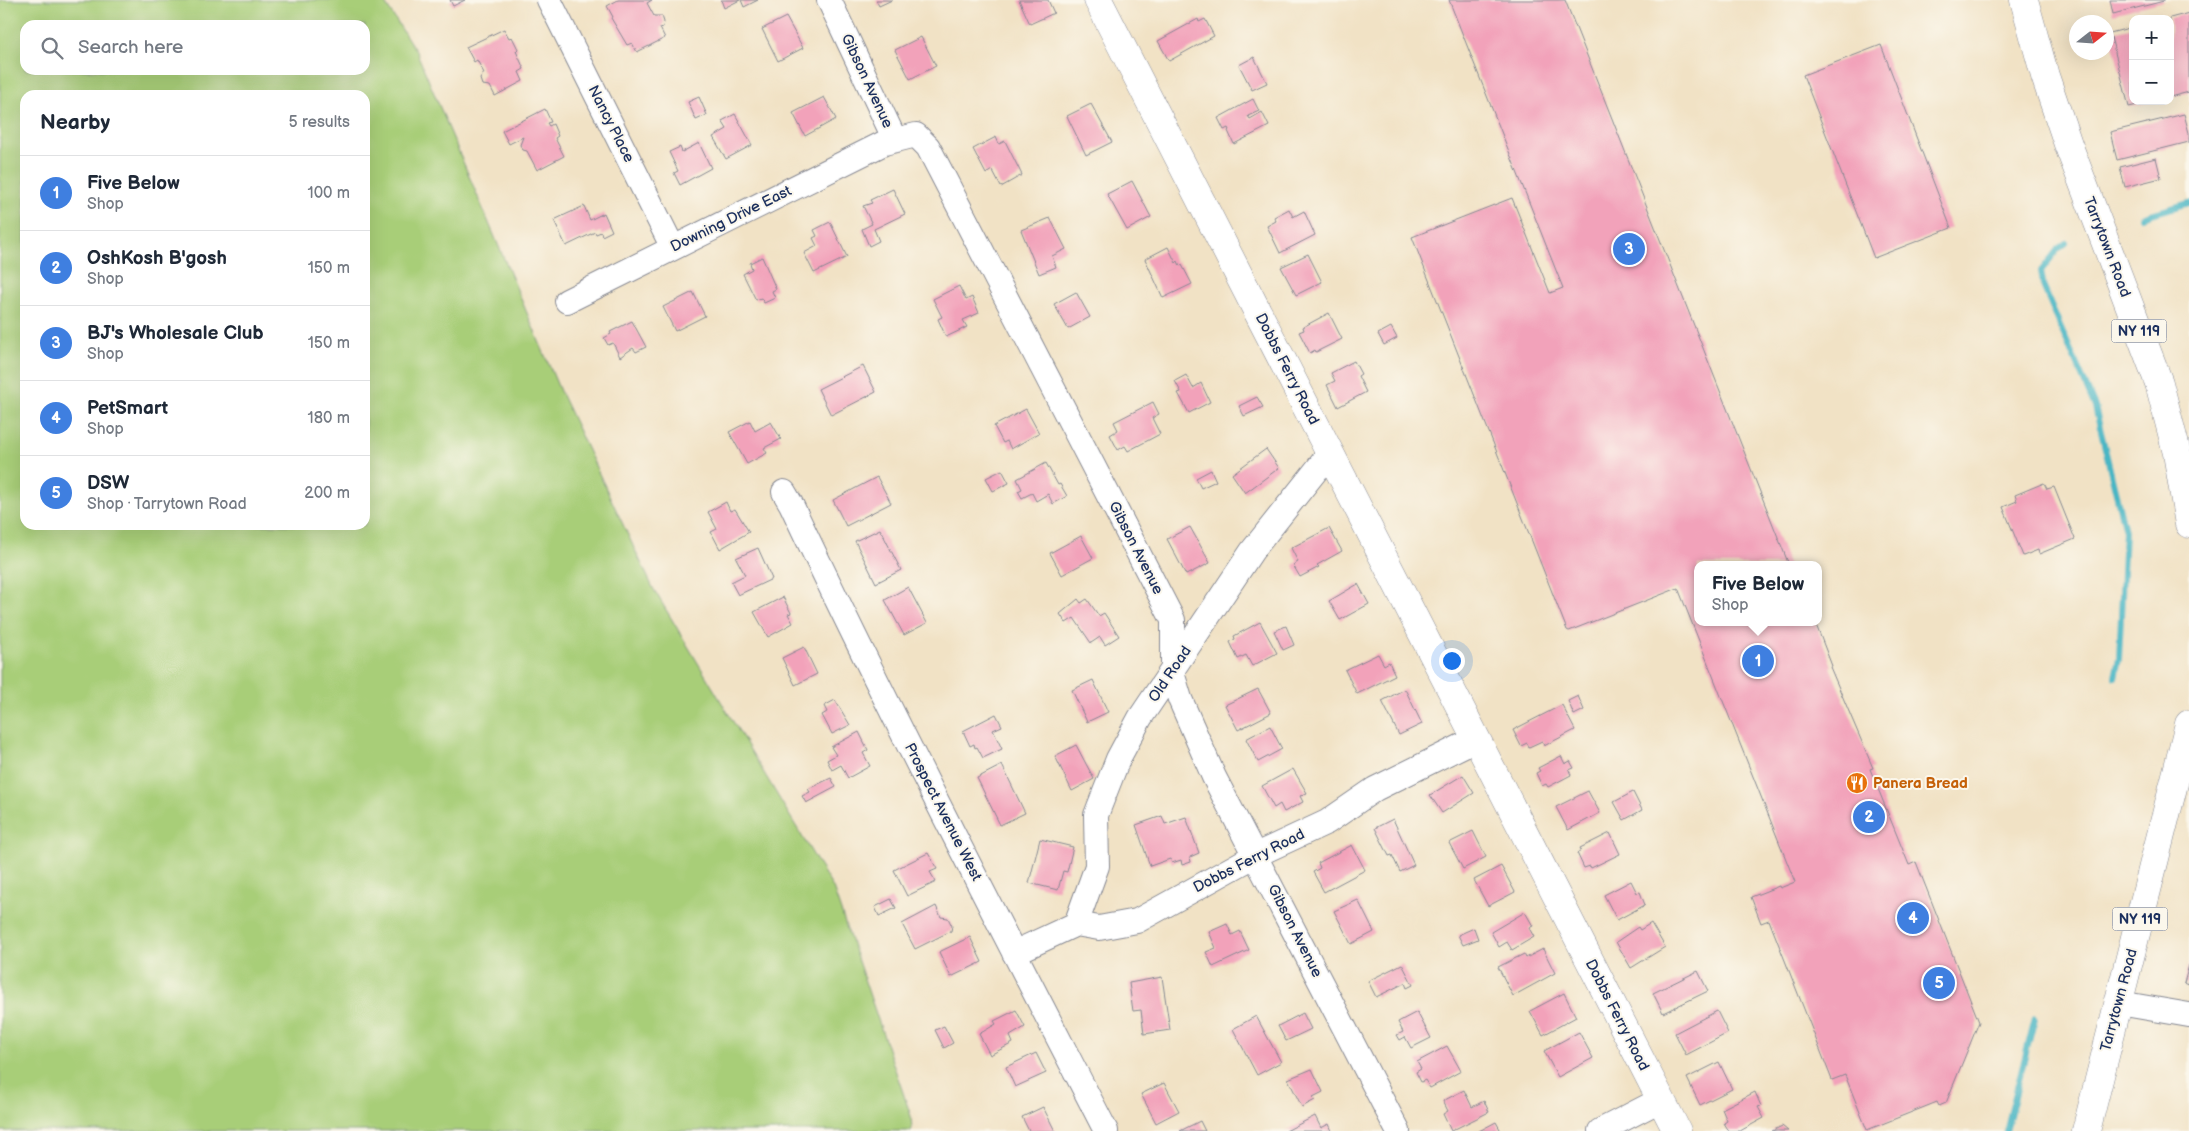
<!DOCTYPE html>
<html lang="en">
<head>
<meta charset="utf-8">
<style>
  body { margin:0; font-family:"Balsamiq Sans",sans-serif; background:#f2f2f3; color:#1f2937 }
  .controls { position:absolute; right:15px; top:15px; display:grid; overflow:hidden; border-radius:10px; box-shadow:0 5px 20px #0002 }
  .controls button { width:45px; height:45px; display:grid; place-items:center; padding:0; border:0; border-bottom:1px solid #e0e1e3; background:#fff; color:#1f2937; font:25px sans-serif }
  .compass { position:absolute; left:2069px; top:15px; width:45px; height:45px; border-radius:50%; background:#fff; box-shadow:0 5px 20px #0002; rotate:73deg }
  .you { position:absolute; left:1451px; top:660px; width:18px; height:18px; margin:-12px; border:4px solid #fff; border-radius:50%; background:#1a73e8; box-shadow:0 0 0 8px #1a73e833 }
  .badge { display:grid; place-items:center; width:32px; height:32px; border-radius:50%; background:#1f6fb2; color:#fff; font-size:16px; font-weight:700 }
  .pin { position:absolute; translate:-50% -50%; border:2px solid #fff; box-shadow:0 1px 5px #0006 }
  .popup { position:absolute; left:1694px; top:561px; width:128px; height:65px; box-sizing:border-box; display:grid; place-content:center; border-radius:10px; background:#fff; filter:drop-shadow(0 1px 4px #0005); font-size:16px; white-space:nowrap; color:#747a83 }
  .popup b { font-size:19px; color:#1f2937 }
  .popup::after { content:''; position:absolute; left:50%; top:100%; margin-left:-10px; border:10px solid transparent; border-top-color:#fff }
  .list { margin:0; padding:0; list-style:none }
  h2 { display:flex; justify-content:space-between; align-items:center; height:65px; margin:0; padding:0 20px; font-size:21px }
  h2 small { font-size:16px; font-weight:400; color:#747a83 }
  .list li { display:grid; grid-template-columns:32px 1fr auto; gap:15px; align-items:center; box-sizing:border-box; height:75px; padding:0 20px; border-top:1px solid #e0e1e3 }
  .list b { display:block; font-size:19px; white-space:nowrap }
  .list p { margin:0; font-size:16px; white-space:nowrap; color:#747a83 }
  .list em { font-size:16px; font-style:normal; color:#747a83 }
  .icon { flex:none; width:28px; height:28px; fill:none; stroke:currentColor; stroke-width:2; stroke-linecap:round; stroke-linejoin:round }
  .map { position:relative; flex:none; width:2189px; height:1131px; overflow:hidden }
  .search { position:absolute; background:#fff; box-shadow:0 5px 20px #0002; left:20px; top:20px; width:350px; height:55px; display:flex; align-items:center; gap:12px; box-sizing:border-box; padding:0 18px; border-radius:15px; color:#747a83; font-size:19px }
  .panel { position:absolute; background:#fff; box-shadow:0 5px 20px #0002; left:20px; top:90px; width:350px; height:440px; border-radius:15px }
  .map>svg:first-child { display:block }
</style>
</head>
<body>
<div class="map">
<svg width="2189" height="1131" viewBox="0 0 2189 1131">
  <rect width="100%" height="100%" fill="#fbf7ec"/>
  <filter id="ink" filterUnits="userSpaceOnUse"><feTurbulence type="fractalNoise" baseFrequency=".02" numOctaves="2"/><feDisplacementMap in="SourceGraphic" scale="10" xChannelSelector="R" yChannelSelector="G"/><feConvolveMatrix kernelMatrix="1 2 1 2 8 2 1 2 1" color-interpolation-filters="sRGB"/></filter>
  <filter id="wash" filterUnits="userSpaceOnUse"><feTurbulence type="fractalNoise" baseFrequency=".0096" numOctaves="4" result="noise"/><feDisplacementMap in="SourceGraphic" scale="20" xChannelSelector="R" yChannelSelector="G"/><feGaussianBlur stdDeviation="1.12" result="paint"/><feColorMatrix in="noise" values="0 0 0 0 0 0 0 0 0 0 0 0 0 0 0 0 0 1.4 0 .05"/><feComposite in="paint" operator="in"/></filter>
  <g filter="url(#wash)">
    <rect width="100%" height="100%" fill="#f1e2c5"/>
    <path fill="#a8ce78" stroke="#627e6b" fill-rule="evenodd" d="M 0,0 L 383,0 L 417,53 L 560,391 L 653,588 L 833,888 L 911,1116 L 912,1131 L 0,1131 ZM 25,25 L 365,25 L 365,70 L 25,70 ZM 25,95 L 365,95 L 365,525 L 25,525 Z"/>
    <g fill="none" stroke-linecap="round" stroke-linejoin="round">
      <path stroke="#49b6c4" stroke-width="6" d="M 2141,217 L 2189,203
        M 2066,243 L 2058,249 L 2041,271 L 2044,288 L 2095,407 L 2125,531 L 2119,659 L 2115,677
        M 2006,1131 L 2035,1018"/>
    </g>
    <g id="blocks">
      <path fill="#f2a2ba" d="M 450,0 L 465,0 L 453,6 Z
        M 618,0 L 652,0 L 647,3 L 654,16 L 662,16 L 664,22 L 663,27 L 660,28 L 665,38 L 637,52 L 632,43 L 627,45 L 611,18 L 613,17 L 607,6 Z
        M 721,0 L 740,0 L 724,8 Z
        M 741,0 L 758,0 L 744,7 Z
        M 876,0 L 892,0 L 879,6 Z
        M 1019,0 L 1048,0 L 1054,13 L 1030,24 Z
        M 1449,0 L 1565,0 L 1789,565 L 1698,565 L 1698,622 L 1815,622 L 1832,666 L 1830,667 L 1873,768 L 1870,769 L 1909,865 L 1916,862 L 1979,1022 L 1946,1103 L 1939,1106 L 1937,1102 L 1867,1130 L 1845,1075 L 1832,1080 L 1769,920 L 1761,923 L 1751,897 L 1779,886 L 1780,888 L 1795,882 L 1678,588 L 1569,631 L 1567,630 L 1412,237 L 1512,198 L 1550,293 L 1563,288 Z
        M 2110,0 L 2164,0 L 2164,1 L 2113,14 Z
        M 2189,13 L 2189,92 L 2170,97 L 2170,18 Z
        M 786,17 L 803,48 L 778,61 L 762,29 Z
        M 1198,19 L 1199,22 L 1205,19 L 1214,36 L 1169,61 L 1158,41 Z
        M 2133,27 L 2133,101 L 2150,102 L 2129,107 L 2110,33 Z
        M 504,29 L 509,38 L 512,37 L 518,49 L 516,51 L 524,69 L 519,72 L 523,81 L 495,96 L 490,86 L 482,85 L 480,79 L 484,73 L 477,60 L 474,62 L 466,47 Z
        M 921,37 L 936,66 L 910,79 L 895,50 Z
        M 1881,45 L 1951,228 L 1874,258 L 1803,75 Z
        M 1254,57 L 1267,83 L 1252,90 L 1239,65 Z
        M 699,97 L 707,115 L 696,120 L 688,102 Z
        M 824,97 L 836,119 L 805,136 L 793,113 Z
        M 1253,99 L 1259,111 L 1248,116 L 1250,119 L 1262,112 L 1269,126 L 1234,144 L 1228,131 L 1229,130 L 1228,128 L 1224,130 L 1218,118 Z
        M 1091,104 L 1112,142 L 1086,155 L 1067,116 Z
        M 545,109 L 551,122 L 547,123 L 549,126 L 553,124 L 558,136 L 555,138 L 564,156 L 537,170 L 527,151 L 523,150 L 520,145 L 523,137 L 509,144 L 502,131 Z
        M 735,114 L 752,145 L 726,159 L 713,137 L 727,129 L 722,121 Z
        M 2184,114 L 2189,133 L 2189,142 L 2117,160 L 2110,132 Z
        M 996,137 L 999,144 L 1005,141 L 1022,175 L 1001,187 L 992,170 L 986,174 L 973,149 Z
        M 699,143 L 711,168 L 680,185 L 674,173 L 678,171 L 669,152 L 680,147 L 682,152 Z
        M 2156,158 L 2161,178 L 2125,187 L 2120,167 Z
        M 1132,181 L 1151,217 L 1127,230 L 1107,194 Z
        M 893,189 L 905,214 L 874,229 L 879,241 L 869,246 L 862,229 L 872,224 L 863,206 L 872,203 L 870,200 Z
        M 584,206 L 590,220 L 604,213 L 612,231 L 602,236 L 601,232 L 596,234 L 595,232 L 566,246 L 554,220 Z
        M 1289,209 L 1293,217 L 1304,211 L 1315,235 L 1280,253 L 1267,226 L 1276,221 L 1274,217 Z
        M 1050,218 L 1066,249 L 1052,256 L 1056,267 L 1039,274 L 1021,230 Z
        M 830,222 L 847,257 L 814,273 L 804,253 L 817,246 L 813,238 L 817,236 L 814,230 Z
        M 1168,247 L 1176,263 L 1178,261 L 1180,266 L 1182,265 L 1192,284 L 1163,298 L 1145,259 Z
        M 1308,254 L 1322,282 L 1296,295 L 1281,267 Z
        M 762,257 L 776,289 L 772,291 L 775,298 L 764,303 L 761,298 L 756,300 L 743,274 L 752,269 L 750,263 Z
        M 959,286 L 966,300 L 972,297 L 979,313 L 963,320 L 967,327 L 946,337 L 938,319 L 942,317 L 933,299 Z
        M 693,292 L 705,316 L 675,331 L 663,307 Z
        M 1076,292 L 1090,317 L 1068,329 L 1054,304 Z
        M 1329,313 L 1342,339 L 1316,352 L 1315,350 L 1310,353 L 1299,332 L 1304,330 L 1303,327 Z
        M 632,321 L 646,347 L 636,352 L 633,348 L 620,357 L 613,343 L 608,345 L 604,338 L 611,334 L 610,332 Z
        M 1391,327 L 1397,338 L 1384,345 L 1378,334 Z
        M 1354,361 L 1361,374 L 1358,376 L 1366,392 L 1338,407 L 1327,385 L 1335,381 L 1331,373 Z
        M 863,366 L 876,392 L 831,415 L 818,389 Z
        M 1186,375 L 1193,388 L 1201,383 L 1210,402 L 1189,413 L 1178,393 L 1181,392 L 1175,381 Z
        M 1257,397 L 1263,407 L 1244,416 L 1239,406 Z
        M 1153,402 L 1159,414 L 1152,418 L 1160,434 L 1128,451 L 1125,446 L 1118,450 L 1110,435 L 1118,430 L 1114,422 Z
        M 1026,409 L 1039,433 L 1011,449 L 1007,441 L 1003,443 L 994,426 Z
        M 750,421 L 755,431 L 771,422 L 781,439 L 764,448 L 767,453 L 747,464 L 729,432 Z
        M 1266,449 L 1279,468 L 1245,493 L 1232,474 Z
        M 1046,463 L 1058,485 L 1060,484 L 1067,496 L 1053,504 L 1048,494 L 1036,501 L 1032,493 L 1022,498 L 1018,491 L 1022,489 L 1017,479 Z
        M 1002,470 L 1009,483 L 993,491 L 986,478 Z
        M 1211,470 L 1216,481 L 1201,488 L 1196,478 Z
        M 877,477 L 891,503 L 846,526 L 833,500 Z
        M 2044,483 L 2047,489 L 2054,487 L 2075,539 L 2039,554 L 2038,550 L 2023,556 L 2003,507 L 2017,501 L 2015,495 Z
        M 726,502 L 730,511 L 735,509 L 749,532 L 720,549 L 711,532 L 717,529 L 708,512 Z
        M 1190,527 L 1210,563 L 1186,575 L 1167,539 Z
        M 1329,528 L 1342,551 L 1317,565 L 1319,567 L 1300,577 L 1293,565 L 1298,562 L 1291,548 Z
        M 880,529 L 901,570 L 876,583 L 855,541 Z
        M 1081,536 L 1093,558 L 1062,575 L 1050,553 Z
        M 758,548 L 772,579 L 738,595 L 731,582 L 745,575 L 736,558 Z
        M 1358,584 L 1369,604 L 1340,620 L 1329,601 Z
        M 908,587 L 927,623 L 904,635 L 885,600 Z
        M 783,597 L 791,613 L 788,614 L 793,623 L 768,637 L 754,612 Z
        M 1078,599 L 1081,603 L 1087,599 L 1099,616 L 1104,613 L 1119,636 L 1105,645 L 1100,637 L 1091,643 L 1074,618 L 1066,623 L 1060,614 Z
        M 1260,622 L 1277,653 L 1252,666 L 1246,655 L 1238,659 L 1230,642 L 1235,639 L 1234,636 Z
        M 1286,626 L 1294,645 L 1283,650 L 1274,631 Z
        M 804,647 L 817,674 L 795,685 L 782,658 Z
        M 1378,654 L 1384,665 L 1389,662 L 1395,675 L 1357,694 L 1345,670 Z
        M 1093,680 L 1108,712 L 1087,722 L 1072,690 Z
        M 1258,689 L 1271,713 L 1238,730 L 1225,705 Z
        M 1405,689 L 1422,724 L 1399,735 L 1382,701 Z
        M 1578,696 L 1584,710 L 1574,715 L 1568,701 Z
        M 835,700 L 850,725 L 832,734 L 822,715 L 827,712 L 824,706 Z
        M 1562,705 L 1575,730 L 1544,746 L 1542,741 L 1529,747 L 1527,743 L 1521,746 L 1513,730 Z
        M 996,714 L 1002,726 L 993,730 L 1002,749 L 983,758 L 977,747 L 975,748 L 974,744 L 970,746 L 963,731 Z
        M 1270,726 L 1282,749 L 1258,762 L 1246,739 Z
        M 859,732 L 868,750 L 863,753 L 870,766 L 848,778 L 841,765 L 832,770 L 827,760 L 836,755 L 831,747 Z
        M 1076,745 L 1094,779 L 1072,791 L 1055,756 Z
        M 1561,756 L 1565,764 L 1570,761 L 1574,768 L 1569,770 L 1571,775 L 1548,787 L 1546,784 L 1542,786 L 1536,773 L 1540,771 L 1538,768 Z
        M 1002,765 L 1025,813 L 1000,825 L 977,778 Z
        M 1293,769 L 1307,793 L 1300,796 L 1303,802 L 1284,812 L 1280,804 L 1274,808 L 1262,786 Z
        M 1463,775 L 1474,793 L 1442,813 L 1430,795 Z
        M 831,778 L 836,787 L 806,803 L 802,796 L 810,792 L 808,789 Z
        M 1588,791 L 1600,813 L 1568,830 L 1556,807 Z
        M 1633,792 L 1642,810 L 1624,820 L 1614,802 Z
        M 1162,816 L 1165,824 L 1186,817 L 1199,853 L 1190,857 L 1191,862 L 1182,865 L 1181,860 L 1172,863 L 1170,859 L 1150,866 L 1136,825 Z
        M 1393,819 L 1414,865 L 1400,872 L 1392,855 L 1389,856 L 1375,828 Z
        M 1473,831 L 1486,857 L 1463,869 L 1449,843 Z
        M 1610,833 L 1620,854 L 1591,868 L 1590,866 L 1584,868 L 1577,853 L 1581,850 L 1580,848 Z
        M 1040,839 L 1073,847 L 1067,872 L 1063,871 L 1058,890 L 1029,883 Z
        M 1352,845 L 1365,870 L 1324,892 L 1313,872 L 1320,868 L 1318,863 Z
        M 928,853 L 937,869 L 930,872 L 936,882 L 907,896 L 894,870 Z
        M 1501,866 L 1515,892 L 1488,906 L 1474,880 Z
        M 1631,881 L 1637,893 L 1640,892 L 1645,905 L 1617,920 L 1604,895 Z
        M 891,899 L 896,908 L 879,916 L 875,907 Z
        M 1358,900 L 1374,932 L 1351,944 L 1334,911 Z
        M 936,906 L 941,917 L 948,918 L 952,926 L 951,931 L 915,949 L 902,924 Z
        M 1525,912 L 1533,926 L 1529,928 L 1534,937 L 1512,950 L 1507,942 L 1499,947 L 1491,932 Z
        M 1651,923 L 1665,947 L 1631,968 L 1616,942 L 1638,927 L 1640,930 Z
        M 1227,924 L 1232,935 L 1240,931 L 1249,950 L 1213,967 L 1206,952 L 1216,948 L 1209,932 Z
        M 1474,928 L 1478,939 L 1463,945 L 1458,935 Z
        M 970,937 L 982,962 L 951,977 L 939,952 Z
        M 1543,949 L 1555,973 L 1513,996 L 1498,967 L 1524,954 L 1526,958 Z
        M 1402,964 L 1413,985 L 1407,988 L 1405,983 L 1376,997 L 1368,981 Z
        M 2189,965 L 2189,985 L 2184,983 Z
        M 1698,971 L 1708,991 L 1663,1013 L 1653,993 Z
        M 1162,977 L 1170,1030 L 1144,1034 L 1141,1010 L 1133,1011 L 1129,983 Z
        M 1564,993 L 1576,1017 L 1543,1035 L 1530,1011 Z
        M 1016,1010 L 1025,1027 L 1010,1036 L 1013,1043 L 990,1055 L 979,1034 L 996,1024 L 994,1021 Z
        M 1717,1011 L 1728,1033 L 1686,1055 L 1675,1033 Z
        M 1417,1012 L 1431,1038 L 1411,1048 L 1405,1037 L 1400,1040 L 1397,1035 L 1403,1032 L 1398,1022 Z
        M 1303,1013 L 1311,1029 L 1286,1041 L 1278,1026 Z
        M 1256,1016 L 1281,1062 L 1257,1075 L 1233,1029 Z
        M 944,1026 L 953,1043 L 944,1048 L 935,1030 Z
        M 1579,1032 L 1593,1058 L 1558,1077 L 1544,1051 Z
        M 1447,1046 L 1461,1071 L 1430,1088 L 1425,1080 L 1421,1082 L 1416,1072 L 1421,1069 L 1417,1062 Z
        M 1036,1053 L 1046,1073 L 1015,1087 L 1006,1067 Z
        M 1719,1062 L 1732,1089 L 1700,1105 L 1687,1078 Z
        M 1312,1069 L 1323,1092 L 1313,1097 L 1315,1100 L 1302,1107 L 1288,1079 Z
        M 1164,1083 L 1179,1111 L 1156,1123 L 1141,1094 Z
        M 1464,1090 L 1472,1107 L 1484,1101 L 1489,1112 L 1451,1131 L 1443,1114 L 1448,1111 L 1443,1101 Z
        M 1755,1092 L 1761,1106 L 1758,1107 L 1764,1118 L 1740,1131 L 1729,1131 L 1724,1123 L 1727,1121 L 1722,1109 Z
        M 1043,1107 L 1055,1131 L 1029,1131 L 1022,1117 Z
        M 1315,1116 L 1321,1128 L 1329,1124 L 1332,1131 L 1286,1131 Z
        M 1200,1121 L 1205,1131 L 1180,1131 Z
        M 1496,1122 L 1501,1131 L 1479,1131 Z
        M 1782,1126 L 1788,1131 L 1772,1131 Z"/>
    </g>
  </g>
  <g filter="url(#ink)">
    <use href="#blocks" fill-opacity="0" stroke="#868892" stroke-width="1"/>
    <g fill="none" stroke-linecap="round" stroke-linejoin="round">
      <g stroke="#868892" stroke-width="26">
        <path id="minor" d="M 549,0 L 673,248
          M 829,0 L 895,140
          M 567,301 L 884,143 L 916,135 L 928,147 L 1173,620 L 1173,676 L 1180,699 L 1214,777 L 1398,1131
          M 784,492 L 791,504 C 891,716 999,923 1106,1131
          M 1076,924 L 1097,866 L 1096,815 L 1118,759 L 1140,718 L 1252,551 L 1330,453
          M 1014,953 L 1076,924 L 1099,928 L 1137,921 L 1256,855 L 1327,822 L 1375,789 L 1476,739
          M 2119,1003 L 2189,1015
          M 1600,1131 L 1660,1100"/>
      </g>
      <g stroke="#868892" stroke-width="29">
        <path id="secondary" d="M 1098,0 L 1677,1131"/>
      </g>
      <g stroke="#868892" stroke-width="29">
        <path id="primary" d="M 2024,0 L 2045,76 L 2068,144 L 2159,383 L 2177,453 L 2189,524
          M 2086,1131 L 2189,724"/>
      </g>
      <use href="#minor" stroke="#fff" stroke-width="24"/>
      <use href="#secondary" stroke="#fff" stroke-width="28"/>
      <use href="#primary" stroke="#fff" stroke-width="28"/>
    </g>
  </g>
  <defs>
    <g id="restaurant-disc" transform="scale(1.125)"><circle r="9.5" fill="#e8710a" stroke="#fbf7ec"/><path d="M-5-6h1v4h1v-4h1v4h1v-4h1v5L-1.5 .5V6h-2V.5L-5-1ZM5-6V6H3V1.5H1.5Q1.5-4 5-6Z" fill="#fff"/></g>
  </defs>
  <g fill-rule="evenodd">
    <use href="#restaurant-disc" x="1857" y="783"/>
  </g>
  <g text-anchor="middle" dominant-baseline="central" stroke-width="4" stroke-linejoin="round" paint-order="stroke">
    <g fill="#fbf7ec" stroke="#5e6b89" stroke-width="1">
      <rect x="2111.5" y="319.5" width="55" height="23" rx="4"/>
      <rect x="2112.5" y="907.5" width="55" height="23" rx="4"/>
    </g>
    <g font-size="14" font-weight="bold" fill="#1b2f5e">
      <text x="2139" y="331">NY 119</text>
      <text x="2140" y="919">NY 119</text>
    </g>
    <g font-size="15" fill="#1b2f5e" stroke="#fbf7ec">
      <text transform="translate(867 81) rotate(65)">Gibson Avenue</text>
      <text transform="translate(611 124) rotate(63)">Nancy Place</text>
      <text transform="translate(731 219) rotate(-26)">Downing Drive East</text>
      <text transform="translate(2107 247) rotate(69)">Tarrytown Road</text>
      <text transform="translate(1287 369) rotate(63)">Dobbs Ferry Road</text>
      <text transform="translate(1136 548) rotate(63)">Gibson Avenue</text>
      <text transform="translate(1170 674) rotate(-56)">Old Road</text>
      <text transform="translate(943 812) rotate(63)">Prospect Avenue West</text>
      <text transform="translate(1249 861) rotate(-27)">Dobbs Ferry Road</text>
      <text transform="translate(1295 931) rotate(63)">Gibson Avenue</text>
      <text transform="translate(2119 1000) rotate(-75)">Tarrytown Road</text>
      <text transform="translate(1617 1015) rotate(63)">Dobbs Ferry Road</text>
    </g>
    <g font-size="15" font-weight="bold" fill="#c56008" stroke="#fbf7ec" text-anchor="start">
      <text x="1873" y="783">Panera Bread</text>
    </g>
  </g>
</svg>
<div class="controls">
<button>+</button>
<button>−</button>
</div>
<svg class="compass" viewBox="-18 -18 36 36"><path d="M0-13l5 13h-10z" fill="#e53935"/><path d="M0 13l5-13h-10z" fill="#747a83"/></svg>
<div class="you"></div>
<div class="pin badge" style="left:1758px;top:661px;background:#3f7fe0">1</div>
<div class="popup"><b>Five Below</b>Shop</div>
<div class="pin badge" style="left:1869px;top:817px;background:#3f7fe0">2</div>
<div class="pin badge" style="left:1629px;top:249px;background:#3f7fe0">3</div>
<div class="pin badge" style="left:1913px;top:918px;background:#3f7fe0">4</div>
<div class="pin badge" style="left:1939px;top:983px;background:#3f7fe0">5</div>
<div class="search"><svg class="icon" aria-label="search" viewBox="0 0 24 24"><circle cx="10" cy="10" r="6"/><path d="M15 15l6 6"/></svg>Search here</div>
<section class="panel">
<h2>Nearby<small>5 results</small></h2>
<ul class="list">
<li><span class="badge" style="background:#3f7fe0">1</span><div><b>Five Below</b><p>Shop</p></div><em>100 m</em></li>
<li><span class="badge" style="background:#3f7fe0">2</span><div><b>OshKosh B'gosh</b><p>Shop</p></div><em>150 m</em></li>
<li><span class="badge" style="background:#3f7fe0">3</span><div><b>BJ's Wholesale Club</b><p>Shop</p></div><em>150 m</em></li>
<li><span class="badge" style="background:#3f7fe0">4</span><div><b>PetSmart</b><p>Shop</p></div><em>180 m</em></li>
<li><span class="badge" style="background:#3f7fe0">5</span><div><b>DSW</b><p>Shop · Tarrytown Road</p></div><em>200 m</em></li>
</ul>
</section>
</div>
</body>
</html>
